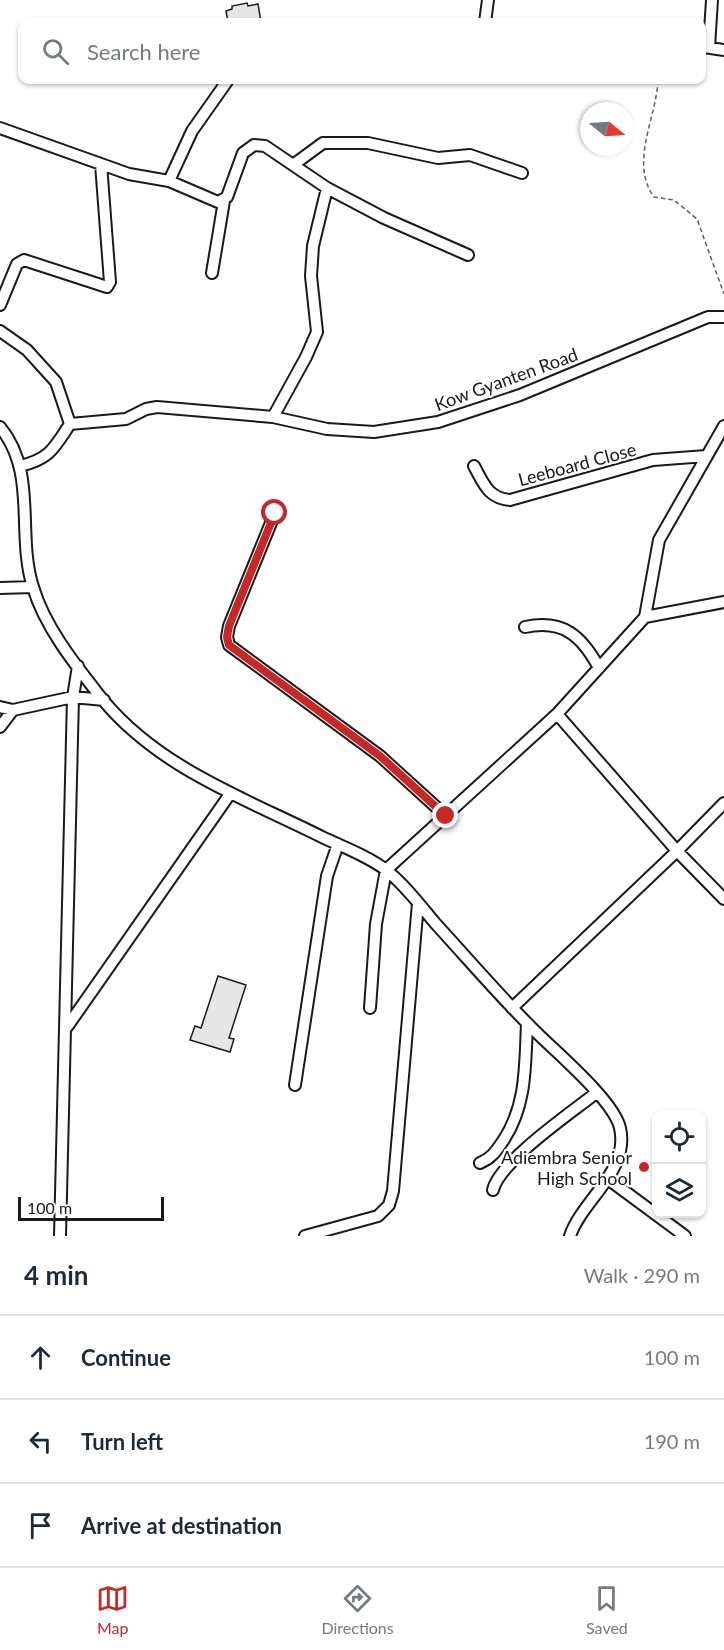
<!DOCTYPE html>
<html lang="en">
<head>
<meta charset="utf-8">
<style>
  body { margin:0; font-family:Lato,sans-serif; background:#f2f2f3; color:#1f2937 }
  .controls { position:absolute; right:18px; bottom:18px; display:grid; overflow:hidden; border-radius:12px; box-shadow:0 2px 4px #0004 }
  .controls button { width:54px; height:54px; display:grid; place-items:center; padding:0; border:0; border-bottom:2px solid #e0e1e3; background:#fff; color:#1f2937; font:30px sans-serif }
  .compass { position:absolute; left:580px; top:102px; width:54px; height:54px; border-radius:50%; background:#fff; box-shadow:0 2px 4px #0004; rotate:108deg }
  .scale { position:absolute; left:18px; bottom:15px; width:146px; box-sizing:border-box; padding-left:6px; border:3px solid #1a1a1a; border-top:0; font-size:16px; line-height:21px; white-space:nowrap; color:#1a1a1a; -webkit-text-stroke:4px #fff; paint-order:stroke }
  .stop { position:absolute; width:18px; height:18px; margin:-14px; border:4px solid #c62828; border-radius:50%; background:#fff }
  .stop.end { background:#c62828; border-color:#fff; box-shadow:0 2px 6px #0008 }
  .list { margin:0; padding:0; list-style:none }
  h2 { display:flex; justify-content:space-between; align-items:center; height:78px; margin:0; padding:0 24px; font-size:26px }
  h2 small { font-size:20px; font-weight:400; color:#747a83 }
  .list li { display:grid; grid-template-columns:39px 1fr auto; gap:18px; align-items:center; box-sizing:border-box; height:84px; padding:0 24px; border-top:2px solid #e0e1e3 }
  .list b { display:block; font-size:22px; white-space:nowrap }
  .list em { font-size:20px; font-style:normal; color:#747a83 }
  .icon { flex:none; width:33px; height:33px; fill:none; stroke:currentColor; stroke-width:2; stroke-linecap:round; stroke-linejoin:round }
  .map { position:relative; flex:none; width:724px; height:1236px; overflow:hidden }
  .search { position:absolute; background:#fff; box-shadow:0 2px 4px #0004; left:18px; right:18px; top:18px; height:66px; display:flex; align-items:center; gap:15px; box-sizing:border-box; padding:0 21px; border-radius:12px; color:#747a83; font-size:22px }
  .sheet { height:330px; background:#fff }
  nav { display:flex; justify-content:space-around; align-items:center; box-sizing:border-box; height:84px; border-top:2px solid #e0e1e3; background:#fff; font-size:16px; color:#747a83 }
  nav a { display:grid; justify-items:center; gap:3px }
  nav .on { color:#c62828 }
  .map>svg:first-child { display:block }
</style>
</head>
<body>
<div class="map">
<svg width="724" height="1236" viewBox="0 0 724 1236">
  <rect width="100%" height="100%" fill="#fff"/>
  <path fill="#e6e6e6" stroke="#1a1a1a" stroke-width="1.5" d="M 247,3 L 248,6 L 258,4 L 261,22 L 228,22 L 226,11 L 232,9 L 232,6 Z
    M 218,976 L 246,985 L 229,1038 L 234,1039 L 230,1052 L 190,1040 L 195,1026 L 201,1028 Z"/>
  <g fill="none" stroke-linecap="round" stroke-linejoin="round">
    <g stroke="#1a1a1a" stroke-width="14">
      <path id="minor" d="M 485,22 L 488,0
        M 704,47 L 724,50
        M 709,47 L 712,0
        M 0,128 L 129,174 L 169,181 L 218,202 L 227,197 L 243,153 L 254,145 L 265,146 L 327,188 L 313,246 L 311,276 L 317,332 L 306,357 L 273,417 L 327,429 L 374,432 L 438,422 L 520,395 L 708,317 L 724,317
        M 293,165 L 323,143 L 368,143 L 438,158 L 470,155 L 522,173
        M 169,181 L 192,131 L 228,80
        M 327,188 L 384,218 L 468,255
        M 212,273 L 224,201
        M 0,305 L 17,264 L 24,260 L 107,287 L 110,282 L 101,164
        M 0,331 L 27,350 L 56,382 L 70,424
        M 0,427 C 38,473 16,534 33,587 C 45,628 77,667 103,700 C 159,768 246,799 322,837 C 343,847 368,856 386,870 C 404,884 420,905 435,923 C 469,960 501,998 537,1033 C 558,1054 614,1101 620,1128 C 630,1171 582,1200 570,1236
        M 20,466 C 50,459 54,448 70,424 L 126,419 L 146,409 L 157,407 L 273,417
        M 474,466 C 484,484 488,498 510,500 L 653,460 L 706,456
        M 275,513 L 229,626 L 227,637 L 229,645 L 380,756 L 446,816
        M 0,588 L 33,587
        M 645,617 L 724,602
        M 525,627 C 563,619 582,636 599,668
        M 0,707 L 13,710
        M 557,714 L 645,617 L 659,540 L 724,426
        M 0,727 L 13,710 L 73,697 L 104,700
        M 370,1008 L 376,924 L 386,870 L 557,714 L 677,851 L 724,899
        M 512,1008 L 677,851 L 724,803
        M 67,1027 L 230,794
        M 295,1085 L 327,876 L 338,844
        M 480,1163 C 492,1158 496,1151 503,1141 C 527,1105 525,1065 527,1023
        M 608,1179 L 685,1236
        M 493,1190 C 500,1161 571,1113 596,1093
        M 60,1236 L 73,697 L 78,666
        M 305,1236 L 378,1216 L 389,1205 L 393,1191 L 418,903"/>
    </g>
    <path stroke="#5f5f5f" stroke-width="1.5" stroke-dasharray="4.5 3" stroke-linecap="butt" d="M 658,80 C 657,116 629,163 654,197 L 674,200 L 697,219 L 724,294"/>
    <use href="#minor" stroke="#fff" stroke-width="10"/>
  </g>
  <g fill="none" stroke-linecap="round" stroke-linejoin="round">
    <path stroke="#c62828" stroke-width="8" d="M 275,513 L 229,626 L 227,637 L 229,645 L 380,756 L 446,816"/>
  </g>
  <circle fill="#c62828" stroke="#fff" stroke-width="2" cx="644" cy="1167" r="6"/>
  <g text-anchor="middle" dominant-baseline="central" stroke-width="4.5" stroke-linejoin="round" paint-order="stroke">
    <g font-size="18" fill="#1a1a1a" stroke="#fff">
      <text transform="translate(506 379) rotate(-20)">Kow Gyanten Road</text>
      <text transform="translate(577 464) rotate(-15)">Leeboard Close</text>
    </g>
    <g font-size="18" fill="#1a1a1a" stroke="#fff" text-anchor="end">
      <text x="632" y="1157">Adiembra Senior<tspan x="632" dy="21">High School</tspan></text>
    </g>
  </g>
</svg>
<div class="controls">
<button><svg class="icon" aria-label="locate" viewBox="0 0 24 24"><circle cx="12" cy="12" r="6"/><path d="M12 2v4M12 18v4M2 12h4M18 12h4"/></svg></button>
<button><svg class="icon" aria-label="layers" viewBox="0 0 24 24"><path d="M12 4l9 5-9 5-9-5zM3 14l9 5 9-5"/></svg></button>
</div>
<svg class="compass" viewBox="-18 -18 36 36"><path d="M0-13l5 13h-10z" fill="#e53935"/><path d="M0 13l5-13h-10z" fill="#747a83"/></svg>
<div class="scale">100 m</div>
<div class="stop" style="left:275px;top:513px"></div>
<div class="stop end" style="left:446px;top:816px"></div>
<div class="search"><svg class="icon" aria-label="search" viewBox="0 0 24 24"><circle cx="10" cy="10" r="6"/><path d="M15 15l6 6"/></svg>Search here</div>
</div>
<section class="sheet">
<h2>4 min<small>Walk · 290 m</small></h2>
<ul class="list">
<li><svg class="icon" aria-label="ahead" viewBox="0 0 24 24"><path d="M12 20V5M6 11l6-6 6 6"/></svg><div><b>Continue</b></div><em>100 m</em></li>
<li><svg class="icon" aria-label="left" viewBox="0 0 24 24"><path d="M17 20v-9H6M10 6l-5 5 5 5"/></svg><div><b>Turn left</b></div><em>190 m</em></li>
<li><svg class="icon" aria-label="arrive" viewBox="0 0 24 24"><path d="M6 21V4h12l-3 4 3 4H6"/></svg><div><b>Arrive at destination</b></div></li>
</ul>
</section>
<nav>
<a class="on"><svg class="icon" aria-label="map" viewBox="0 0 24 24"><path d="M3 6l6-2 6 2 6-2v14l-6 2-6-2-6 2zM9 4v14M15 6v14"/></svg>Map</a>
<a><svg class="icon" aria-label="directions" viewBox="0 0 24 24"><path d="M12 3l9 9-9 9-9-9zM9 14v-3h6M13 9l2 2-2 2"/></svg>Directions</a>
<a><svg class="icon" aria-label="saved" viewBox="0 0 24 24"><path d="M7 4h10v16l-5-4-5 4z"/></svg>Saved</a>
</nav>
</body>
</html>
